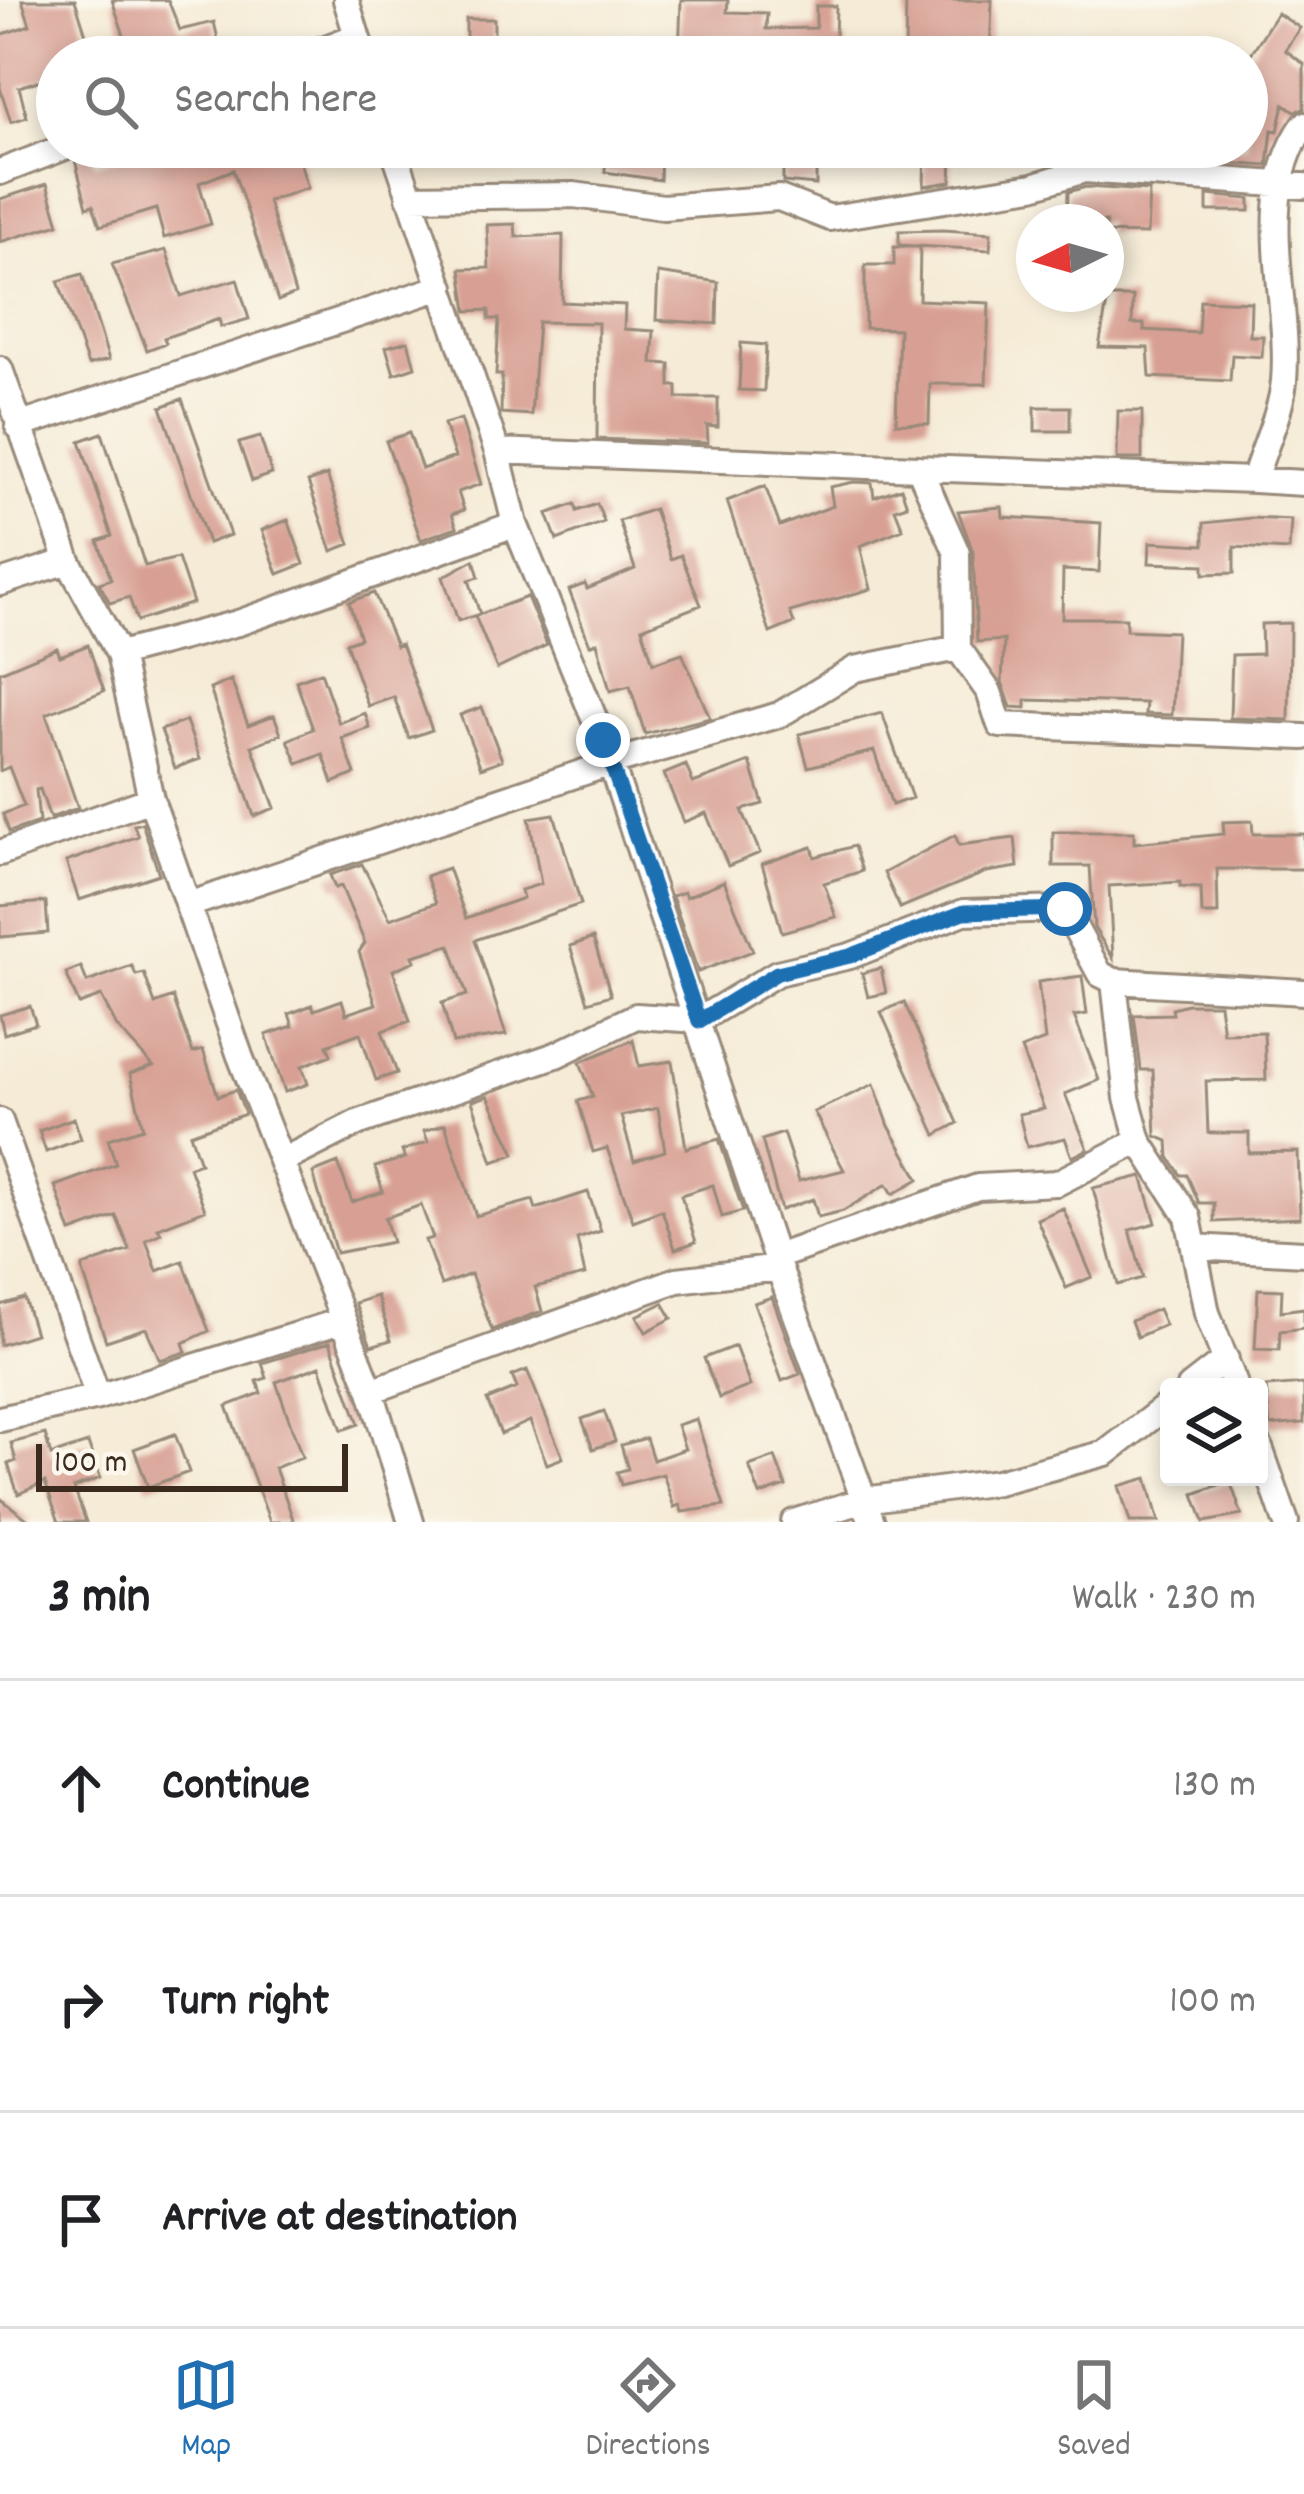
<!DOCTYPE html>
<html lang="en">
<head>
<meta charset="utf-8">
<style>
  body { margin:0; font-family:Dekko,sans-serif; background:#f2f2f2; color:#202124 }
  .controls { position:absolute; right:36px; bottom:36px; display:grid; overflow:hidden; border-radius:12px; box-shadow:0 6px 18px #0003 }
  .controls button { width:108px; height:108px; display:grid; place-items:center; padding:0; border:0; border-bottom:3px solid #e0e0e0; background:#fff; color:#202124; font:60px sans-serif }
  .compass { position:absolute; left:1016px; top:204px; width:108px; height:108px; border-radius:50%; background:#fff; box-shadow:0 6px 18px #0003; rotate:265deg }
  .scale { position:absolute; left:36px; bottom:30px; width:312px; box-sizing:border-box; padding-left:12px; border:6px solid #3b2a1e; border-top:0; font-size:33px; line-height:42px; white-space:nowrap; color:#3b2a1e; -webkit-text-stroke:9px #fbf7ec; paint-order:stroke }
  .stop { position:absolute; width:36px; height:36px; margin:-27px; border:9px solid #1f6fb2; border-radius:50%; background:#fff }
  .stop.end { background:#1f6fb2; border-color:#fff; box-shadow:0 3px 12px #0008 }
  .list { margin:0; padding:0; list-style:none }
  h2 { display:flex; justify-content:space-between; align-items:center; height:156px; margin:0; padding:0 48px; font-size:51px }
  h2 small { font-size:39px; font-weight:400; color:#757577 }
  .list li { display:grid; grid-template-columns:78px 1fr auto; gap:36px; align-items:center; box-sizing:border-box; height:216px; padding:0 48px; border-top:3px solid #e0e0e0 }
  .list b { display:block; font-size:45px; white-space:nowrap }
  .list em { font-size:39px; font-style:normal; color:#757577 }
  .icon { flex:none; width:66px; height:66px; fill:none; stroke:currentColor; stroke-width:2; stroke-linecap:round; stroke-linejoin:round }
  .map { position:relative; flex:none; width:1304px; height:1522px; overflow:hidden }
  .search { position:absolute; background:#fff; box-shadow:0 6px 18px #0003; left:36px; right:36px; top:36px; height:132px; display:flex; align-items:center; gap:30px; box-sizing:border-box; padding:0 42px; border-radius:66px; color:#757577; font-size:45px }
  .sheet { height:804px; background:#fff }
  nav { display:flex; justify-content:space-around; align-items:center; box-sizing:border-box; height:168px; border-top:3px solid #e0e0e0; background:#fff; font-size:33px; color:#757577 }
  nav a { display:grid; justify-items:center; gap:6px }
  nav .on { color:#1f6fb2 }
  .map>svg:first-child { display:block }
</style>
</head>
<body>
<div class="map">
<svg width="1304" height="1522" viewBox="0 0 1304 1522">
  <rect width="100%" height="100%" fill="#fbf7ec"/>
  <filter id="ink" filterUnits="userSpaceOnUse"><feTurbulence type="fractalNoise" baseFrequency=".00833" numOctaves="2"/><feDisplacementMap in="SourceGraphic" scale="24" xChannelSelector="R" yChannelSelector="G"/><feConvolveMatrix kernelMatrix="1 2 1 2 8 2 1 2 1" color-interpolation-filters="sRGB"/></filter>
  <filter id="wash" filterUnits="userSpaceOnUse"><feTurbulence type="fractalNoise" baseFrequency=".004" numOctaves="4" result="noise"/><feDisplacementMap in="SourceGraphic" scale="48" xChannelSelector="R" yChannelSelector="G"/><feGaussianBlur stdDeviation="2.7" result="paint"/><feColorMatrix in="noise" values="0 0 0 0 0 0 0 0 0 0 0 0 0 0 0 0 0 1.4 0 .05"/><feComposite in="paint" operator="in"/></filter>
  <g filter="url(#wash)">
    <rect width="100%" height="100%" fill="#f5ebd6"/>
    <g id="blocks">
      <path fill="#d8a094" fill-rule="evenodd" d="M 22,0 L 75,0 L 93,57 L 57,57 L 57,75 L 19,87 L 27,117 L 11,122 L 0,88 L 0,35 L 30,25 Z
        M 112,0 L 168,0 L 180,30 L 214,22 L 222,57 L 162,57 L 157,44 L 130,53 Z
        M 681,0 L 728,0 L 727,12 L 767,13 L 766,29 L 816,28 L 816,6 L 836,6 L 835,40 L 846,40 L 845,57 L 784,57 L 784,45 L 726,41 L 726,57 L 679,57 Z
        M 906,0 L 992,0 L 990,57 L 905,57 Z
        M 1277,13 L 1300,28 L 1285,50 L 1304,64 L 1304,109 L 1295,111 L 1284,104 L 1278,131 L 1272,130 L 1268,166 L 1165,159 L 1202,158 L 1203,147 L 1247,147 L 1247,129 L 1252,129 L 1260,97 L 1247,84 L 1247,60 Z
        M 466,19 L 494,19 L 494,47 L 466,41 Z
        M 133,147 L 295,147 L 308,188 L 268,201 L 295,294 L 278,301 L 233,170 L 199,183 L 211,224 L 164,238 L 156,209 L 100,226 L 93,205 L 87,207 L 75,160 L 89,148 L 95,164 L 134,152 Z
        M 606,147 L 661,147 L 660,180 L 605,172 Z
        M 783,147 L 816,147 L 816,185 L 783,182 Z
        M 925,147 L 952,147 L 951,182 L 924,186 Z
        M 47,184 L 59,224 L 0,242 L 0,199 Z
        M 1086,187 L 1149,191 L 1147,234 L 1106,233 L 1106,222 L 1067,222 L 1068,192 Z
        M 1207,195 L 1250,199 L 1250,211 L 1207,211 Z
        M 515,224 L 516,237 L 563,235 L 562,302 L 625,305 L 624,329 L 654,331 L 652,363 L 670,364 L 670,386 L 677,386 L 677,398 L 718,398 L 718,427 L 707,426 L 708,443 L 597,439 L 598,323 L 538,322 L 531,415 L 501,413 L 502,375 L 496,375 L 499,319 L 489,319 L 489,310 L 467,311 L 461,269 L 489,268 L 487,225 Z
        M 943,230 L 991,233 L 990,250 L 899,245 L 899,231 Z
        M 894,247 L 920,247 L 919,300 L 989,303 L 986,384 L 930,384 L 929,424 L 896,423 L 899,329 L 865,328 L 865,265 L 894,265 Z
        M 166,250 L 181,296 L 237,279 L 249,319 L 221,327 L 219,319 L 164,338 L 166,343 L 147,350 L 112,264 Z
        M 658,273 L 718,282 L 717,324 L 656,320 Z
        M 82,274 L 109,360 L 88,365 L 58,281 Z
        M 1108,297 L 1133,297 L 1132,324 L 1144,324 L 1144,330 L 1198,333 L 1200,300 L 1251,302 L 1250,336 L 1263,336 L 1262,357 L 1232,355 L 1230,381 L 1150,377 L 1148,348 L 1099,347 Z
        M 408,341 L 415,367 L 394,374 L 386,347 Z
        M 741,343 L 766,345 L 764,391 L 739,390 Z
        M 182,399 L 230,535 L 208,543 L 161,407 Z
        M 1035,407 L 1070,407 L 1070,431 L 1035,431 Z
        M 1118,411 L 1142,411 L 1142,459 L 1117,459 Z
        M 461,419 L 481,484 L 458,492 L 464,510 L 452,514 L 457,527 L 421,540 L 386,441 L 409,433 L 422,469 L 455,457 L 444,424 Z
        M 102,433 L 145,566 L 178,558 L 193,603 L 137,621 L 129,597 L 110,603 L 99,583 L 111,579 L 98,541 L 112,536 L 80,441 Z
        M 260,437 L 272,474 L 252,481 L 239,443 Z
        M 327,475 L 350,544 L 332,551 L 308,482 Z
        M 854,482 L 872,483 L 874,497 L 901,488 L 907,505 L 895,509 L 903,529 L 860,546 L 871,589 L 790,612 L 794,623 L 770,633 L 727,501 L 765,486 L 780,526 L 833,506 L 830,487 Z
        M 575,504 L 577,511 L 597,504 L 604,522 L 557,540 L 547,514 Z
        M 1002,507 L 1003,517 L 1101,523 L 1099,572 L 1063,570 L 1062,618 L 1126,618 L 1126,630 L 1176,632 L 1172,715 L 1145,714 L 1146,703 L 1026,700 L 1026,708 L 1011,707 L 1002,682 L 1004,640 L 977,642 L 973,552 L 958,511 Z
        M 654,509 L 671,559 L 681,555 L 701,605 L 642,628 L 653,663 L 682,653 L 710,718 L 645,734 L 630,686 L 610,691 L 597,642 L 590,645 L 569,590 L 585,584 L 587,589 L 635,569 L 619,521 Z
        M 1251,518 L 1291,520 L 1289,550 L 1234,547 L 1234,573 L 1204,574 L 1204,565 L 1149,563 L 1150,542 L 1204,545 L 1204,523 Z
        M 288,520 L 304,564 L 278,574 L 262,530 Z
        M 474,560 L 479,577 L 469,580 L 480,614 L 458,621 L 443,577 Z
        M 374,593 L 396,646 L 401,644 L 432,730 L 409,738 L 394,697 L 368,706 L 346,643 L 360,638 L 349,602 Z
        M 527,597 L 547,645 L 497,669 L 475,616 Z
        M 1290,623 L 1289,720 L 1230,718 L 1232,655 L 1262,654 L 1261,624 Z
        M 88,645 L 104,691 L 46,714 L 78,808 L 50,818 L 40,789 L 36,790 L 39,822 L 9,832 L 3,814 L 24,806 L 9,767 L 0,771 L 0,672 L 57,648 L 60,656 Z
        M 321,672 L 339,723 L 365,713 L 370,728 L 342,738 L 355,774 L 333,783 L 323,754 L 298,764 L 288,740 L 313,729 L 296,681 Z
        M 231,680 L 248,725 L 274,715 L 281,734 L 252,746 L 275,808 L 254,816 L 210,689 Z
        M 482,707 L 502,760 L 481,768 L 460,715 Z
        M 882,713 L 912,798 L 892,805 L 874,751 L 808,767 L 799,734 Z
        M 186,721 L 200,759 L 175,768 L 161,730 Z
        M 750,762 L 763,804 L 742,810 L 760,853 L 728,866 L 706,813 L 684,822 L 664,774 L 686,765 L 693,783 Z
        M 554,814 L 581,904 L 475,940 L 506,1035 L 453,1043 L 442,1003 L 467,995 L 450,945 L 413,956 L 415,961 L 393,970 L 410,1021 L 382,1031 L 397,1073 L 376,1080 L 360,1033 L 327,1045 L 331,1055 L 302,1066 L 308,1084 L 285,1092 L 266,1035 L 293,1026 L 289,1014 L 312,1005 L 314,1010 L 342,1000 L 346,1014 L 376,1004 L 359,952 L 365,943 L 341,886 L 335,888 L 330,875 L 362,864 L 390,919 L 436,903 L 426,876 L 448,868 L 466,918 L 523,898 L 521,890 L 541,884 L 529,818 Z
        M 1252,821 L 1253,834 L 1304,834 L 1304,869 L 1217,869 L 1218,914 L 1202,914 L 1201,888 L 1180,887 L 1180,882 L 1109,886 L 1113,958 L 1094,928 L 1090,866 L 1053,866 L 1053,832 L 1134,832 L 1134,843 L 1224,834 L 1223,822 Z
        M 142,823 L 159,874 L 79,900 L 66,862 L 138,836 L 134,825 Z
        M 955,835 L 959,845 L 1015,838 L 1018,867 L 986,872 L 900,908 L 884,873 Z
        M 854,846 L 862,871 L 824,883 L 836,917 L 782,932 L 762,864 L 812,847 L 815,857 Z
        M 724,881 L 753,951 L 698,972 L 672,896 L 684,892 L 686,897 Z
        M 46,902 L 48,933 L 0,937 L 0,906 Z
        M 593,938 L 611,995 L 588,1002 L 570,946 Z
        M 132,966 L 136,975 L 144,973 L 155,1004 L 173,997 L 193,1053 L 203,1050 L 218,1096 L 236,1090 L 245,1114 L 190,1134 L 200,1163 L 189,1167 L 205,1210 L 158,1228 L 161,1233 L 146,1240 L 157,1271 L 183,1261 L 209,1331 L 183,1343 L 186,1352 L 160,1360 L 146,1328 L 106,1341 L 83,1272 L 83,1266 L 130,1250 L 116,1216 L 71,1232 L 55,1186 L 116,1164 L 108,1139 L 143,1128 L 130,1074 L 153,1066 L 117,1027 L 101,996 L 79,1004 L 66,973 L 81,967 L 87,982 Z
        M 881,968 L 886,993 L 868,997 L 862,973 Z
        M 1082,976 L 1087,1014 L 1074,1016 L 1099,1080 L 1065,1094 L 1088,1149 L 1072,1157 L 1065,1138 L 1027,1147 L 1019,1114 L 1044,1109 L 1021,1049 L 1045,1040 L 1038,982 Z
        M 904,1002 L 958,1123 L 936,1135 L 881,1012 Z
        M 1187,1004 L 1219,1004 L 1223,1033 L 1264,1032 L 1266,1080 L 1206,1081 L 1208,1133 L 1249,1133 L 1249,1153 L 1298,1152 L 1300,1218 L 1214,1222 L 1214,1203 L 1199,1203 L 1187,1175 L 1181,1175 L 1169,1157 L 1168,1141 L 1156,1136 L 1153,1070 L 1141,1070 L 1134,1015 L 1173,1014 L 1172,1008 Z
        M 30,1006 L 36,1024 L 4,1034 L 0,1015 Z
        M 633,1040 L 639,1066 L 672,1061 L 686,1148 L 719,1139 L 743,1211 L 722,1217 L 713,1185 L 681,1195 L 696,1242 L 675,1249 L 662,1210 L 633,1221 L 607,1148 L 593,1152 L 578,1101 L 593,1097 L 580,1062 ZM 658,1108 L 665,1151 L 634,1161 L 621,1116 Z
        M 874,1084 L 889,1126 L 919,1179 L 893,1194 L 887,1184 L 843,1211 L 818,1217 L 813,1199 L 781,1210 L 762,1140 L 783,1133 L 799,1181 L 844,1170 L 814,1112 Z
        M 488,1096 L 515,1154 L 493,1162 L 472,1101 Z
        M 74,1118 L 81,1139 L 46,1152 L 39,1131 Z
        M 445,1124 L 476,1216 L 533,1200 L 536,1209 L 588,1192 L 601,1231 L 577,1239 L 585,1275 L 535,1287 L 542,1311 L 492,1330 L 471,1274 L 441,1285 L 425,1240 L 433,1238 L 421,1205 L 385,1218 L 392,1242 L 336,1253 L 313,1173 L 338,1163 L 352,1202 L 383,1192 L 375,1167 L 405,1158 L 402,1151 L 428,1142 L 424,1131 Z
        M 1142,1176 L 1156,1223 L 1130,1230 L 1143,1278 L 1118,1285 L 1093,1188 Z
        M 1063,1208 L 1092,1277 L 1066,1288 L 1037,1219 Z
        M 1258,1289 L 1282,1290 L 1281,1311 L 1304,1308 L 1304,1328 L 1280,1331 L 1279,1350 L 1255,1349 Z
        M 377,1296 L 391,1340 L 371,1346 L 355,1303 Z
        M 772,1297 L 800,1374 L 782,1381 L 754,1303 Z
        M 24,1298 L 35,1334 L 0,1345 L 0,1305 Z
        M 663,1303 L 672,1318 L 646,1332 L 637,1316 Z
        M 1158,1309 L 1165,1325 L 1137,1337 L 1131,1321 Z
        M 330,1342 L 359,1424 L 342,1430 L 320,1366 L 276,1382 L 302,1457 L 275,1468 L 294,1522 L 270,1522 L 227,1406 L 261,1393 L 257,1381 L 267,1378 L 262,1363 Z
        M 735,1346 L 750,1386 L 719,1398 L 704,1358 Z
        M 527,1370 L 563,1458 L 547,1464 L 530,1421 L 501,1434 L 487,1400 L 517,1388 L 512,1376 Z
        M 1304,1384 L 1304,1423 L 1270,1426 L 1266,1387 Z
        M 604,1411 L 615,1441 L 593,1449 L 582,1419 Z
        M 696,1419 L 724,1506 L 682,1512 L 680,1505 L 674,1507 L 663,1474 L 621,1485 L 617,1472 L 628,1469 L 621,1445 L 646,1438 L 653,1460 L 685,1449 L 677,1425 Z
        M 45,1434 L 51,1455 L 88,1443 L 100,1478 L 74,1488 L 86,1522 L 59,1522 L 45,1482 L 18,1494 L 8,1464 L 16,1461 L 11,1443 Z
        M 175,1434 L 189,1472 L 148,1487 L 134,1449 Z
        M 775,1457 L 786,1486 L 760,1495 L 749,1466 Z
        M 1147,1478 L 1159,1522 L 1130,1522 L 1119,1486 Z
        M 1230,1481 L 1242,1515 L 1204,1522 L 1194,1494 Z
        M 0,1498 L 31,1522 L 0,1522 Z"/>
    </g>
  </g>
  <g filter="url(#ink)">
    <use href="#blocks" fill-opacity="0" stroke="#988a7a" stroke-width="3"/>
    <g fill="none" stroke-linecap="round" stroke-linejoin="round">
      <g stroke="#988a7a" stroke-width="30">
        <path id="minor" d="M 346,0 L 357,36
          M 302,57 L 357,36 L 364,57
          M 393,147 L 497,451 L 515,524 L 603,740 L 779,1268 L 872,1522
          M 0,172 L 65,147
          M 409,197 L 574,195 L 663,207 L 779,198 L 830,218 L 1033,186 L 1084,170 L 1304,186
          M 0,369 L 68,561 L 119,654 L 151,799 L 240,1056 L 371,1391 L 411,1522
          M 18,426 L 442,287
          M 497,451 L 919,468 L 957,553 L 958,648
          M 919,468 L 1254,480 C 1263,449 1281,413 1284,381 C 1291,299 1252,198 1304,125
          M 1254,480 L 1304,483
          M 0,583 L 68,561
          M 119,654 L 238,623 L 515,524
          M 0,853 L 151,799
          M 191,904 L 611,763 L 779,715 L 855,669 L 958,648 L 989,692 L 1000,725 L 1304,737
          M 1114,981 L 1127,1098 L 1139,1141 L 1188,1217 L 1207,1313 L 1236,1387
          M 0,1121 L 98,1397
          M 284,1160 L 357,1123 L 556,1055 L 636,1016 L 699,1020 L 777,973 L 850,956 L 964,912 L 1065,909 L 1100,974 L 1114,981 L 1304,992
          M 1194,1247 L 1304,1253
          M 776,1257 L 978,1187 L 1057,1183 L 1139,1141
          M 1190,1387 L 1226,1359
          M 371,1391 L 677,1280 L 779,1268
          M 0,1419 L 98,1397 L 341,1321
          M 1259,1445 L 1286,1522
          M 794,1522 L 864,1500 L 997,1482 L 1106,1453 L 1169,1404"/>
      </g>
      <use href="#minor" stroke="#fff" stroke-width="24"/>
    </g>
  </g>
  <g fill="none" stroke-linecap="round" stroke-linejoin="round" filter="url(#ink)">
    <path stroke="#1f6fb2" stroke-width="15" d="M 603,740 L 699,1021 L 777,973 L 850,956 L 964,912 L 1065,909"/>
  </g>
</svg>
<div class="controls">
<button><svg class="icon" aria-label="layers" viewBox="0 0 24 24"><path d="M12 4l9 5-9 5-9-5zM3 14l9 5 9-5"/></svg></button>
</div>
<svg class="compass" viewBox="-18 -18 36 36"><path d="M0-13l5 13h-10z" fill="#e53935"/><path d="M0 13l5-13h-10z" fill="#757577"/></svg>
<div class="scale">100 m</div>
<div class="stop" style="left:1065px;top:909px"></div>
<div class="stop end" style="left:603px;top:740px"></div>
<div class="search"><svg class="icon" aria-label="search" viewBox="0 0 24 24"><circle cx="10" cy="10" r="6"/><path d="M15 15l6 6"/></svg>Search here</div>
</div>
<section class="sheet">
<h2>3 min<small>Walk · 230 m</small></h2>
<ul class="list">
<li><svg class="icon" aria-label="ahead" viewBox="0 0 24 24"><path d="M12 20V5M6 11l6-6 6 6"/></svg><div><b>Continue</b></div><em>130 m</em></li>
<li><svg class="icon" aria-label="right" viewBox="0 0 24 24"><path d="M7 20v-9h11M14 6l5 5-5 5"/></svg><div><b>Turn right</b></div><em>100 m</em></li>
<li><svg class="icon" aria-label="arrive" viewBox="0 0 24 24"><path d="M6 21V4h12l-3 4 3 4H6"/></svg><div><b>Arrive at destination</b></div></li>
</ul>
</section>
<nav>
<a class="on"><svg class="icon" aria-label="map" viewBox="0 0 24 24"><path d="M3 6l6-2 6 2 6-2v14l-6 2-6-2-6 2zM9 4v14M15 6v14"/></svg>Map</a>
<a><svg class="icon" aria-label="directions" viewBox="0 0 24 24"><path d="M12 3l9 9-9 9-9-9zM9 14v-3h6M13 9l2 2-2 2"/></svg>Directions</a>
<a><svg class="icon" aria-label="saved" viewBox="0 0 24 24"><path d="M7 4h10v16l-5-4-5 4z"/></svg>Saved</a>
</nav>
</body>
</html>
